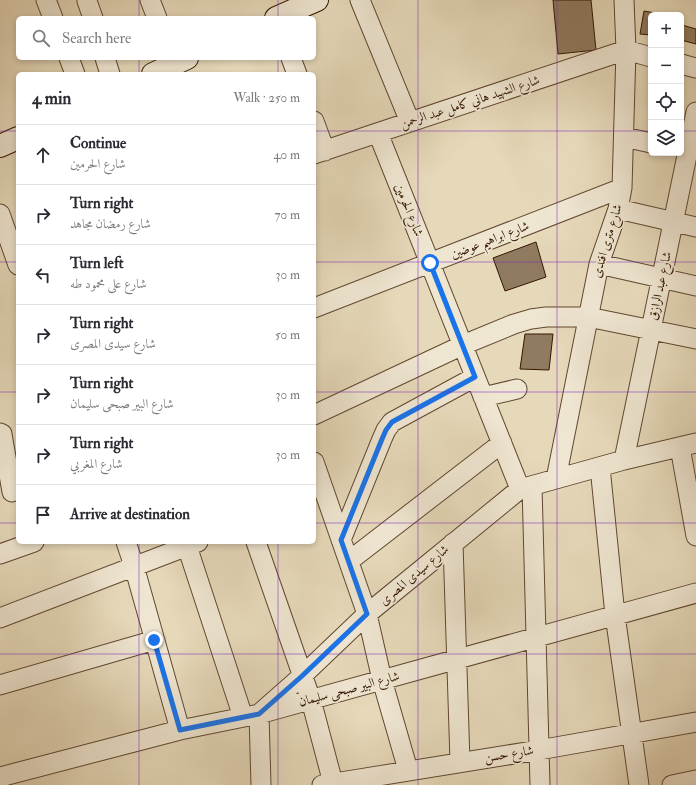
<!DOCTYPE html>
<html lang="en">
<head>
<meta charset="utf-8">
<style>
  body { margin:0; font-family:"IM FELL Double Pica",Amiri,serif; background:#f2f2f3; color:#2b2b33 }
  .controls { position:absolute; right:12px; top:12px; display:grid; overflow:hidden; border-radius:6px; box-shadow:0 2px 6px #0003 }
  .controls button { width:36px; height:36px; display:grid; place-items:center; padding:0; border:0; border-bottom:1px solid #e1e1e2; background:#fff; color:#2b2b33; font:20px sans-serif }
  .stop { position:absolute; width:12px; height:12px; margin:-9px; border:3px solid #1a73e8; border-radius:50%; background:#fff }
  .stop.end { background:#1a73e8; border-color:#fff; box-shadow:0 1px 4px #0008 }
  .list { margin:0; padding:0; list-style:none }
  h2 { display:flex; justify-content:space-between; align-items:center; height:52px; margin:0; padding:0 16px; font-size:17px }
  h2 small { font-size:13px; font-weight:400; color:#7c7c81 }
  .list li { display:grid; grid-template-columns:26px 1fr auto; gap:12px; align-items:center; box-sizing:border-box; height:60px; padding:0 16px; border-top:1px solid #e1e1e2 }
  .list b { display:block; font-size:15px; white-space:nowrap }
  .list p { margin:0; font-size:13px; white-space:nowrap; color:#7c7c81 }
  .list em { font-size:13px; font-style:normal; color:#7c7c81 }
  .icon { flex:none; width:22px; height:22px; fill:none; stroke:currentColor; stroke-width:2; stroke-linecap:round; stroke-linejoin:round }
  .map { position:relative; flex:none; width:696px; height:785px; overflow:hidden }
  .search { position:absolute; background:#fff; box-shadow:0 2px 6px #0003; left:16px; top:16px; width:300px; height:44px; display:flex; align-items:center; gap:10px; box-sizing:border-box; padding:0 14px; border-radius:6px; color:#7c7c81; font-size:15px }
  .panel { position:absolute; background:#fff; box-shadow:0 2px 6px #0003; left:16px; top:72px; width:300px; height:472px; border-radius:6px }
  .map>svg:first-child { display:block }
</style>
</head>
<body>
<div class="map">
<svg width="696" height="785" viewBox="0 0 696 785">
  <rect width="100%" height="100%" fill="#e6d9ba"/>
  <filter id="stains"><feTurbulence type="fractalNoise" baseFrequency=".005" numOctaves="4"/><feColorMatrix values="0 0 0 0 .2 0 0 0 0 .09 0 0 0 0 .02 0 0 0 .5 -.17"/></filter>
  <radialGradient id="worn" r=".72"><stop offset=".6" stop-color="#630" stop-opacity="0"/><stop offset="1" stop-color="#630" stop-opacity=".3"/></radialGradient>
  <path fill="#907b61" stroke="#331601" d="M 553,0 L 591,0 L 596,50 L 558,54 Z
    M 644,11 L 661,14 L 661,15 L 651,15 L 651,35 L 640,34 Z
    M 682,25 L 696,29 L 696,44 L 681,40 Z
    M 536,242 L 546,277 L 505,291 L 493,258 Z
    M 525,334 L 553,334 L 549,370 L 520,369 Z"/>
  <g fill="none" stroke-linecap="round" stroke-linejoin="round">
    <g stroke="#60472f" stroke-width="21">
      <path id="street" d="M 46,0 L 53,18
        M 150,0 L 157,18
        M 360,0 L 410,122
        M 87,1 L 93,18
        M 69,58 L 75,74
        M 105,58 L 110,74
        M 291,58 L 297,74
        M 681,64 L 696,68
        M 314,121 L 325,151
        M 378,133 L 520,489
        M 624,137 L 651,143
        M 314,154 L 626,50 L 651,57
        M 618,209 L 696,227
        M 0,214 L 18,265
        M 599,264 L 696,286
        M 314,308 L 622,188
        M 483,397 L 517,389
        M 314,415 L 463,345 L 514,324 L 531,319 L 546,317 L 588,317 L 696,339
        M 0,433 L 2,434 L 12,492
        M 680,447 L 696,536
        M 624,460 L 696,112
        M 314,462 L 367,614 L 382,680 L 408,770
        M 600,467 L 615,615 L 639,785
        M 556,479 L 599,264 L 618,209 L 622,188 L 626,50 L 624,0
        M 532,486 L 540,785
        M 341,540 L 382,439 L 386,430 L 392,422 L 475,377
        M 126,542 L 134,566 L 180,730
        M 256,542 L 311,700 L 333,783
        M 453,543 L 460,762
        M 187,546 L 243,717
        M 0,554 L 34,542
        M 349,561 L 502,443
        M 0,618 L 198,542
        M 0,685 L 155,640
        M 0,777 L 180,730 L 259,714 L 696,593
        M 261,785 L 259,714 L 302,676 L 367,614 L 520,489 L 624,460 L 696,443
        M 322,785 L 539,750 L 696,722
        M 672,785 L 696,780"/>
    </g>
    <g stroke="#331601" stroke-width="24">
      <path id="secondary" d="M 276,18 L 317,0
        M 153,74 L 187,58
        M 0,146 L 18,138"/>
    </g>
    <use href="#street" stroke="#efe6d2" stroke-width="19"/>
    <use href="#secondary" stroke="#efe6d2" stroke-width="22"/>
  </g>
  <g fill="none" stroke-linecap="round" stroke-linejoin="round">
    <path stroke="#1a73e8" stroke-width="5" d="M 154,640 L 180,730 L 259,714 L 302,676 L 367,614 L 341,540 L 382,439 L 386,430 L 392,422 L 475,377 L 430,263"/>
  </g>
  <path fill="none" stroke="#7b2cbf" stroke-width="1" stroke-opacity="0.55" d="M 139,0 L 139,18M 278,0 L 278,18M 418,0 L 418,785M 557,0 L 557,785M 139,58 L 139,74M 278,58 L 278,74M 0,131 L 18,131M 314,131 L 651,131M 681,131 L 696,131M 0,262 L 18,262M 314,262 L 696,262M 0,392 L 18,392M 314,392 L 696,392M 0,523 L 18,523M 314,523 L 696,523M 139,542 L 139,785M 278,542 L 278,785M 0,654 L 696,654"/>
  <g text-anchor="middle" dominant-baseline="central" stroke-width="3.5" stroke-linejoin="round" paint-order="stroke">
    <g font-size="13" fill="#331601" stroke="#efe6d2">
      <text transform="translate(470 102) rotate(-18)">شارع الشهيد هاني كامل عبد الرحمن</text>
      <text transform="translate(409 210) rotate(68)">شارع الحرمين</text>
      <text transform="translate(490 240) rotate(-21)">شارع ابراهيم عوضين</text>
      <text transform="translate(607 241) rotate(-73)">شارع مترى افندى</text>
      <text transform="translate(660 286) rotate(-78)">شارع عبد الرازق</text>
      <text transform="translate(414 575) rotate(-40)">شارع سيدى المصرى</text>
      <text transform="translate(349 689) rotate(-15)">شارع البير صبحى سليمان</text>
      <text transform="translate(509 754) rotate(-9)">شارع حسن</text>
    </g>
  </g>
  <rect width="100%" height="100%" filter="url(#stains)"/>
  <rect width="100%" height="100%" fill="url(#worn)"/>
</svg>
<div class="controls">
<button>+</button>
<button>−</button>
<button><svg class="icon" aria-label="locate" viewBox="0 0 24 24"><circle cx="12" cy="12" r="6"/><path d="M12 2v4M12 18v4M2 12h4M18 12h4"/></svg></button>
<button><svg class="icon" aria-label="layers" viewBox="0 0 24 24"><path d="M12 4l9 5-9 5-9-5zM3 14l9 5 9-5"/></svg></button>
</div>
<div class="stop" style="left:430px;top:263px"></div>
<div class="stop end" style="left:154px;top:640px"></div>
<div class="search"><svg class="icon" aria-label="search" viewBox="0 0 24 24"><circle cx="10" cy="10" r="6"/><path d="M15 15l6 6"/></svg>Search here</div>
<section class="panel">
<h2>4 min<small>Walk · 250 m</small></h2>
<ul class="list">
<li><svg class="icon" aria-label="ahead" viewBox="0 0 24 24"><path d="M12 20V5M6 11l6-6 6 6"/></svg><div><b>Continue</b><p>شارع الحرمين</p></div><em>40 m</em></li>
<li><svg class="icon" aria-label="right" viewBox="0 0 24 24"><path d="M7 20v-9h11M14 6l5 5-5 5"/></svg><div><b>Turn right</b><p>شارع رمضان مجاهد</p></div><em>70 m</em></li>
<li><svg class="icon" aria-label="left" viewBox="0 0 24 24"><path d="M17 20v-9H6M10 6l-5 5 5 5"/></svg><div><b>Turn left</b><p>شارع على محمود طه</p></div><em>30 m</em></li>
<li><svg class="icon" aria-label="right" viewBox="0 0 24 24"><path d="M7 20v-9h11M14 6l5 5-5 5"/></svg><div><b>Turn right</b><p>شارع سيدى المصرى</p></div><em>50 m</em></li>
<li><svg class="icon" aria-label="right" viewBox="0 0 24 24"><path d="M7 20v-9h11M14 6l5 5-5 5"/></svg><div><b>Turn right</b><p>شارع البير صبحى سليمان</p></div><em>30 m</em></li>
<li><svg class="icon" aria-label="right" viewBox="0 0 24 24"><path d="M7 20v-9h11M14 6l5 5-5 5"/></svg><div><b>Turn right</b><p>شارع المغربي</p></div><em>30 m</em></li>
<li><svg class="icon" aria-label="arrive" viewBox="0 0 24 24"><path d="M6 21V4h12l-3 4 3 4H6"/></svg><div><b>Arrive at destination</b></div></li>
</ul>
</section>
</div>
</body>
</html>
